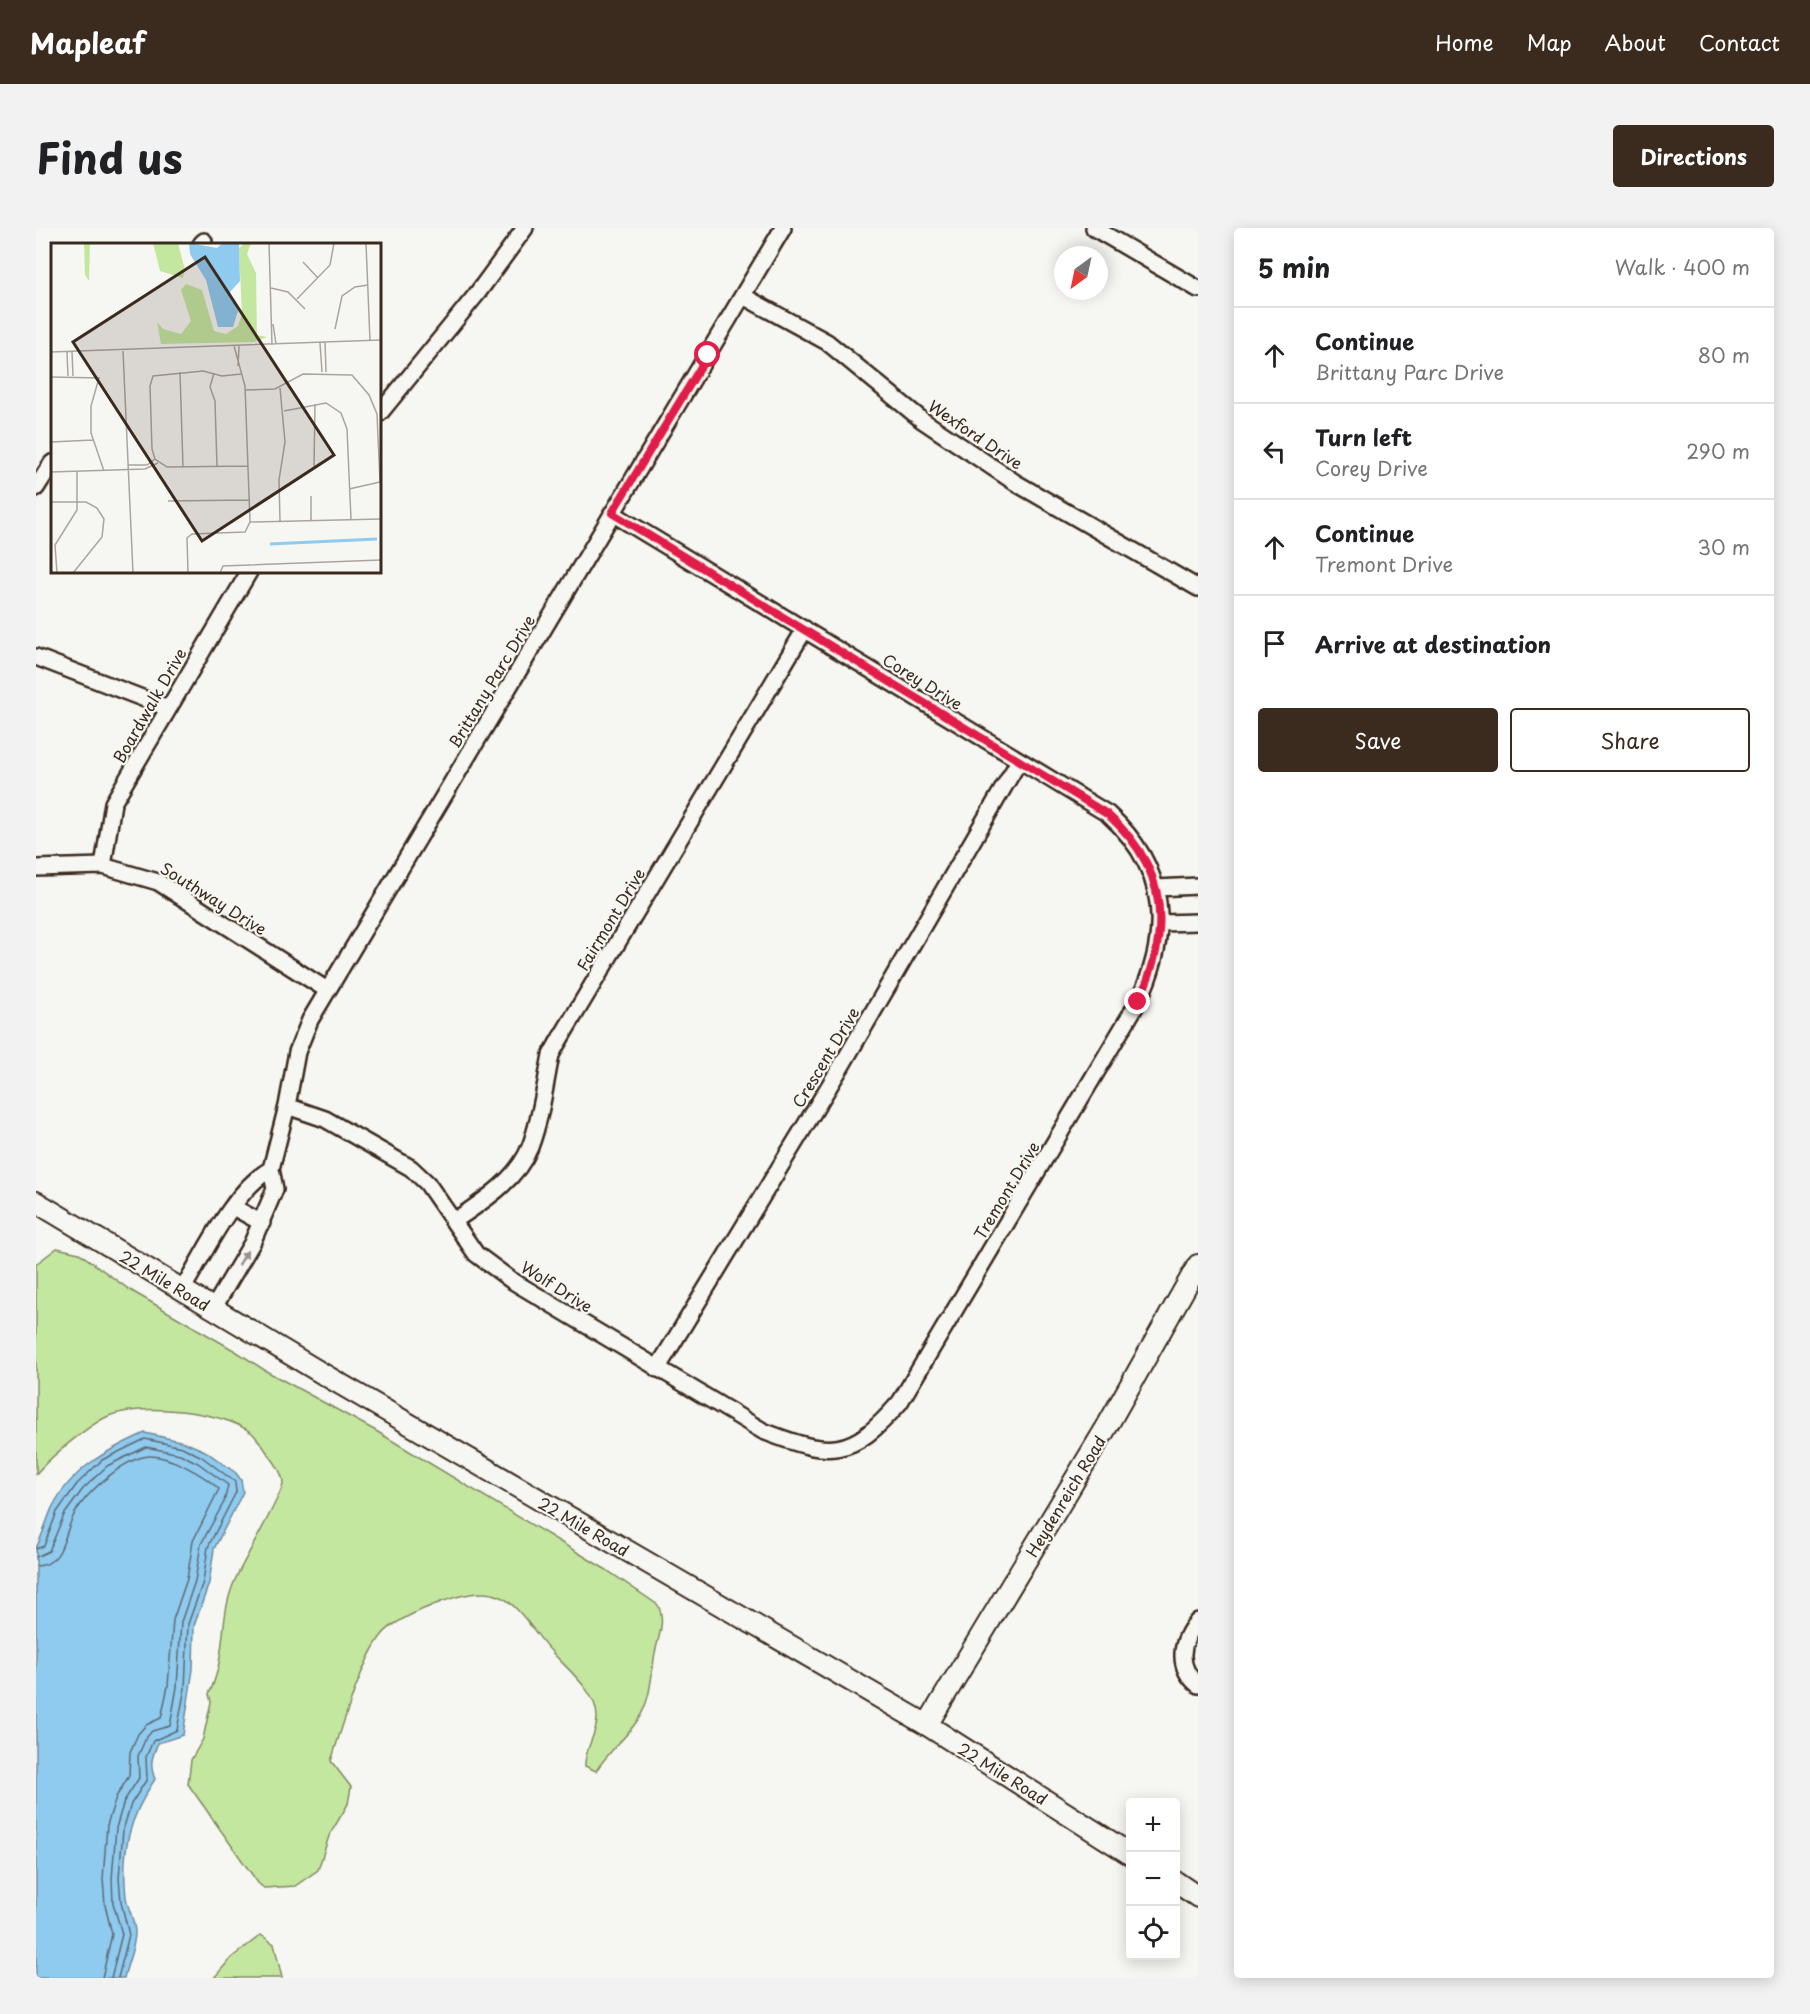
<!DOCTYPE html>
<html lang="en">
<head>
<meta charset="utf-8">
<style>
  body { margin:0; font-family:"Playpen Sans",sans-serif; background:#f2f2f2; color:#202124 }
  .controls { position:absolute; right:18px; bottom:18px; display:grid; overflow:hidden; border-radius:6px; box-shadow:0 3px 15px #0003 }
  .controls button { width:54px; height:54px; display:grid; place-items:center; padding:0; border:0; border-bottom:2px solid #e0e0e0; background:#fff; color:#202124; font:30px sans-serif }
  .compass { position:absolute; left:1018px; top:18px; width:54px; height:54px; border-radius:50%; background:#fff; box-shadow:0 3px 15px #0003; rotate:213deg }
  .stop { position:absolute; width:18px; height:18px; margin:-14px; border:4px solid #e11d48; border-radius:50%; background:#fff }
  .stop.end { background:#e11d48; border-color:#fff; box-shadow:0 2px 6px #0008 }
  .list { margin:0; padding:0; list-style:none }
  h2 { display:flex; justify-content:space-between; align-items:center; height:78px; margin:0; padding:0 24px; font-size:26px }
  h2 small { font-size:20px; font-weight:400; color:#757577 }
  .list li { display:grid; grid-template-columns:39px 1fr auto; gap:18px; align-items:center; box-sizing:border-box; height:96px; padding:0 24px; border-top:2px solid #e0e0e0 }
  .list b { display:block; font-size:22px; white-space:nowrap }
  .list p { margin:0; font-size:20px; white-space:nowrap; color:#757577 }
  .list em { font-size:20px; font-style:normal; color:#757577 }
  .actions { display:flex; gap:12px; padding:18px 24px }
  .actions a { flex:1; padding:14px 0; border:2px solid #3b2a1e; border-radius:6px; text-align:center; font-size:21px; color:#3b2a1e }
  .actions .main { background:#3b2a1e; color:#fff }
  .icon { flex:none; width:33px; height:33px; fill:none; stroke:currentColor; stroke-width:2; stroke-linecap:round; stroke-linejoin:round }
  .map { position:relative; flex:none; width:1162px; height:1750px; overflow:hidden; border-radius:6px }
  header { display:flex; align-items:center; gap:36px; box-sizing:border-box; height:84px; padding:0 30px; background:#3b2a1e; color:#fff }
  header strong { font-size:28px }
  nav { display:flex; gap:33px; margin-inline-start:auto; font-size:21px }
  .intro { display:flex; align-items:center; justify-content:space-between; box-sizing:border-box; height:144px; padding:0 36px }
  h1 { margin:0; font-size:42px }
  .button { padding:15px 27px; border-radius:6px; background:#3b2a1e; color:#fff; font-size:21px; font-weight:700 }
  main { display:flex; gap:36px; padding:0 36px }
  aside { flex:1; background:#fff; border-radius:6px; box-shadow:0 3px 15px #0003 }
  .map>svg:first-child { display:block }
</style>
</head>
<body>
<header>
<strong>Mapleaf</strong>
<nav><a>Home</a><a>Map</a><a>About</a><a>Contact</a></nav>
</header>
<div class="intro"><h1>Find us</h1><a class="button">Directions</a></div>
<main>
<div class="map">
<svg width="1162" height="1750" viewBox="0 0 1162 1750">
  <rect width="100%" height="100%" fill="#f6f6f2"/>
  <filter id="ink" filterUnits="userSpaceOnUse"><feTurbulence type="fractalNoise" baseFrequency=".0167" numOctaves="2"/><feDisplacementMap in="SourceGraphic" scale="12" xChannelSelector="R" yChannelSelector="G"/><feConvolveMatrix kernelMatrix="1 2 1 2 8 2 1 2 1" color-interpolation-filters="sRGB"/></filter>
  <g filter="url(#ink)">
    <path fill="#c4e7a0" stroke="#80885f" stroke-width="1.5" d="M 21,1020 L 43,1025 L 94,1062 L 201,1124 L 230,1143 L 340,1203 L 569,1341 L 622,1377 C 631,1396 620,1413 618,1431 C 615,1452 614,1475 601,1493 C 589,1511 572,1524 560,1543 L 549,1538 C 548,1521 561,1507 561,1490 C 562,1465 531,1441 516,1424 C 501,1409 482,1375 463,1368 C 446,1361 421,1368 405,1374 C 389,1380 357,1393 346,1407 C 325,1433 306,1500 295,1533 L 315,1559 L 312,1576 L 293,1608 L 282,1642 L 259,1658 L 228,1660 L 222,1655 L 152,1556 L 155,1532 L 167,1511 L 175,1474 L 173,1466 C 192,1426 182,1390 199,1352 C 207,1333 246,1268 247,1255 C 247,1246 238,1233 233,1227 C 228,1220 222,1211 216,1205 C 186,1183 109,1175 75,1187 C 56,1194 13,1230 0,1246 L 0,1036 Z
      M 225,1707 L 238,1716 L 246,1750 L 178,1750 L 195,1730 Z"/>
    <path fill="#8fcaef" stroke="#6d8a9b" stroke-width="1.5" d="M 109,1205 L 148,1214 L 169,1223 L 200,1245 L 205,1252 L 207,1264 L 178,1321 L 173,1355 L 158,1398 L 157,1441 L 147,1507 L 122,1515 C 116,1529 113,1536 119,1551 C 93,1590 85,1622 90,1669 C 92,1682 99,1692 99,1705 C 99,1719 91,1736 88,1750 L 0,1750 L 0,1320 C 7,1307 10,1293 16,1280 C 35,1241 71,1222 109,1205 Z"/>
    <g fill="none" stroke-linecap="round" stroke-linejoin="round">
      <path stroke="#5d6a72" stroke-width="1.5" d="M 0,1321 L 8,1318 L 21,1284 L 41,1256 L 66,1232 L 109,1211 L 146,1219 L 166,1229 L 199,1254 L 200,1264 L 172,1319 L 167,1354 L 152,1396 L 149,1460 L 141,1502 L 117,1513 L 110,1529 L 111,1551 L 95,1576 L 87,1602 L 83,1650 L 85,1674 L 93,1707 L 82,1750
        M 0,1329 L 13,1323 L 28,1287 L 47,1261 L 71,1238 L 110,1219 L 144,1226 L 162,1235 L 192,1257 L 188,1274 L 165,1316 L 159,1353 L 145,1394 L 141,1459 L 134,1498 L 116,1503 L 110,1510 L 102,1528 L 103,1550 L 88,1573 L 80,1600 L 76,1651 L 77,1675 L 86,1706 L 75,1750
        M 0,1338 C 27,1337 27,1310 36,1291 C 46,1268 87,1230 113,1228 C 133,1227 168,1247 183,1261 L 157,1313 L 151,1351 L 137,1392 L 132,1458 L 125,1490 L 110,1497 L 102,1506 L 94,1524 L 93,1548 L 80,1569 L 71,1597 L 67,1651 L 69,1677 L 76,1706 L 66,1750"/>
      <g stroke="#3b2a1e" stroke-width="20">
        <path id="minor" d="M 1058,0 L 1162,61
          M 165,16 L 168,13
          M 707,68 L 791,114 L 886,192 L 980,255 L 1162,360
          M 344,185 L 440,67 L 489,0
          M 0,260 L 16,235
          M 0,429 L 132,480
          M 67,638 L 77,575 L 213,344
          M 0,640 L 67,638 L 122,654 L 291,762
          M 1120,660 L 1162,658
          M 1125,695 L 1162,694
          M 251,878 L 289,891 L 375,940 L 391,955 L 440,1026 L 475,1052 L 727,1203 C 794,1229 815,1231 864,1174 L 1102,774 C 1136,704 1131,639 1072,586 L 576,285
          M 197,979 L 226,995
          M 418,993 C 446,974 481,952 494,919 C 505,890 509,857 515,827 L 521,816 L 769,401
          M 146,1062 C 169,1025 197,962 235,941
          M 177,1081 L 216,1015 L 239,961 L 235,941 L 251,878 L 261,824 L 274,792 L 747,0
          M 621,1141 L 806,837 L 983,533
          M 1162,1393 C 1144,1413 1140,1439 1162,1457"/>
      </g>
      <g stroke="#3b2a1e" stroke-width="24">
        <path id="tertiary" d="M 0,974 L 287,1146 L 891,1497 L 1094,1626
          M 891,1497 L 1070,1200 L 1162,1037
          M 1140,1654 L 1162,1669"/>
      </g>
      <use href="#minor" stroke="#f6f6f2" stroke-width="15"/>
      <use href="#tertiary" stroke="#f6f6f2" stroke-width="20"/>
    </g>
    <defs><path id="oneway-solid" d="M-6-.8H1V-3.2L6.5 0L1 3.2V.8H-6Z" transform="scale(1.5)"/></defs>
    <use fill="#989088" href="#oneway-solid" transform="translate(207 1030) rotate(-59)"/>
  </g>
  <g fill="none" stroke-linecap="round" stroke-linejoin="round" filter="url(#ink)">
    <path stroke="#e11d48" stroke-width="8" d="M 672,127 L 576,285 L 1071,586 C 1132,639 1136,704 1102,774"/>
  </g>
  <g text-anchor="middle" dominant-baseline="central" stroke-width="4.5" stroke-linejoin="round" paint-order="stroke">
    <g font-size="16" fill="#3b2a1e" stroke="#f6f6f2">
      <text transform="translate(940 206) rotate(34)">Wexford Drive</text>
      <text transform="translate(455 453) rotate(-59)">Brittany Parc Drive</text>
      <text transform="translate(887 453) rotate(32)">Corey Drive</text>
      <text transform="translate(113 477) rotate(-60)">Boardwalk Drive</text>
      <text transform="translate(178 670) rotate(32)">Southway Drive</text>
      <text transform="translate(574 691) rotate(-59)">Fairmont Drive</text>
      <text transform="translate(789 829) rotate(-59)">Crescent Drive</text>
      <text transform="translate(970 962) rotate(-59)">Tremont Drive</text>
      <text transform="translate(129 1052) rotate(31)">22 Mile Road</text>
      <text transform="translate(521 1058) rotate(32)">Wolf Drive</text>
      <text transform="translate(1029 1268) rotate(-59)">Heydenreich Road</text>
      <text transform="translate(548 1298) rotate(30)">22 Mile Road</text>
      <text transform="translate(967 1545) rotate(32)">22 Mile Road</text>
    </g>
  </g>
  <g transform="translate(15 15)">
    <rect width="330" height="330" fill="#f6f6f2"/>
    <path d="M 33,0 L 39,0 L 38,38 L 34,32 ZM 102,0 L 127,0 L 134,27 L 132,35 L 109,28 ZM 194,0 L 200,0 L 196,11 L 205,30 L 206,92 L 216,94 L 203,99 L 110,101 L 106,79 L 112,86 L 130,91 L 140,78 L 130,47 L 135,41 L 151,47 L 163,88 L 175,91 L 187,83 L 191,71 L 188,5 Z" fill="#c4e7a0"/>
    <path d="M 138,0 L 166,5 L 172,0 L 188,0 L 189,38 L 179,49 L 187,68 L 182,84 L 167,84 L 155,37 L 139,11 Z" fill="#8fcaef"/>
    <path fill="none" stroke="#8fcaef" stroke-width="3" d="M 219,301 L 326,296"/>
    <path fill="none" stroke="#aba49d" stroke-width="1.5" d="M 218,0 L 221,102M 315,0 L 319,98M 252,19 L 267,35M 220,45 L 237,49 L 254,66M 246,56 L 279,22 L 283,0M 222,81 L 225,101M 284,86 L 291,53 L 304,44 L 317,42M 274,99 L 275,129M 269,100 L 271,129M 72,108 L 82,330M 0,109 L 330,97M 16,109 L 17,133M 21,109 L 22,133M 187,123 L 188,103M 129,129 L 132,224M 163,130 L 159,144 L 164,158 L 166,224M 190,131 L 171,133 L 152,128 L 102,133 L 99,143 L 101,206 L 104,216 L 116,224 L 197,223M 0,134 L 48,135 L 40,163 L 40,190 L 53,228M 229,145 L 234,199 L 228,237 L 229,278M 194,147 L 224,146 L 252,131 L 301,132 L 318,152 L 326,171 L 329,239M 233,168 L 275,160 L 290,170 L 296,186 L 300,276M 0,199 L 42,197M 77,222 L 96,222 L 104,216M 263,223 L 264,161M 0,229 L 94,226 L 107,220M 298,246 L 329,239M 260,253 L 260,277M 117,258 L 198,257M 0,259 L 35,259 L 46,265 L 53,276 L 51,294 L 22,330M 199,279 L 330,276M 6,330 L 4,302 L 26,267 L 26,228M 137,330 L 136,295 L 141,291 L 194,289 L 199,279 L 194,143 L 183,103M 169,330 L 172,323 L 330,317"/>
    <path fill="#3b2a1e" fill-opacity="0.15" stroke="#3b2a1e" stroke-width="3" d="M 154,14 L 283,212 L 151,298 L 22,99 Z"/>
    <rect width="330" height="330" fill="none" stroke="#3b2a1e" stroke-width="3"/>
  </g>
</svg>
<div class="controls">
<button>+</button>
<button>−</button>
<button><svg class="icon" aria-label="locate" viewBox="0 0 24 24"><circle cx="12" cy="12" r="6"/><path d="M12 2v4M12 18v4M2 12h4M18 12h4"/></svg></button>
</div>
<svg class="compass" viewBox="-18 -18 36 36"><path d="M0-13l5 13h-10z" fill="#e53935"/><path d="M0 13l5-13h-10z" fill="#757577"/></svg>
<div class="stop" style="left:672px;top:127px"></div>
<div class="stop end" style="left:1102px;top:774px"></div>
</div>
<aside>
<h2>5 min<small>Walk · 400 m</small></h2>
<ul class="list">
<li><svg class="icon" aria-label="ahead" viewBox="0 0 24 24"><path d="M12 20V5M6 11l6-6 6 6"/></svg><div><b>Continue</b><p>Brittany Parc Drive</p></div><em>80 m</em></li>
<li><svg class="icon" aria-label="left" viewBox="0 0 24 24"><path d="M17 20v-9H6M10 6l-5 5 5 5"/></svg><div><b>Turn left</b><p>Corey Drive</p></div><em>290 m</em></li>
<li><svg class="icon" aria-label="ahead" viewBox="0 0 24 24"><path d="M12 20V5M6 11l6-6 6 6"/></svg><div><b>Continue</b><p>Tremont Drive</p></div><em>30 m</em></li>
<li><svg class="icon" aria-label="arrive" viewBox="0 0 24 24"><path d="M6 21V4h12l-3 4 3 4H6"/></svg><div><b>Arrive at destination</b></div></li>
</ul>
<div class="actions"><a class="main">Save</a><a>Share</a></div>
</aside>
</main>
</body>
</html>
